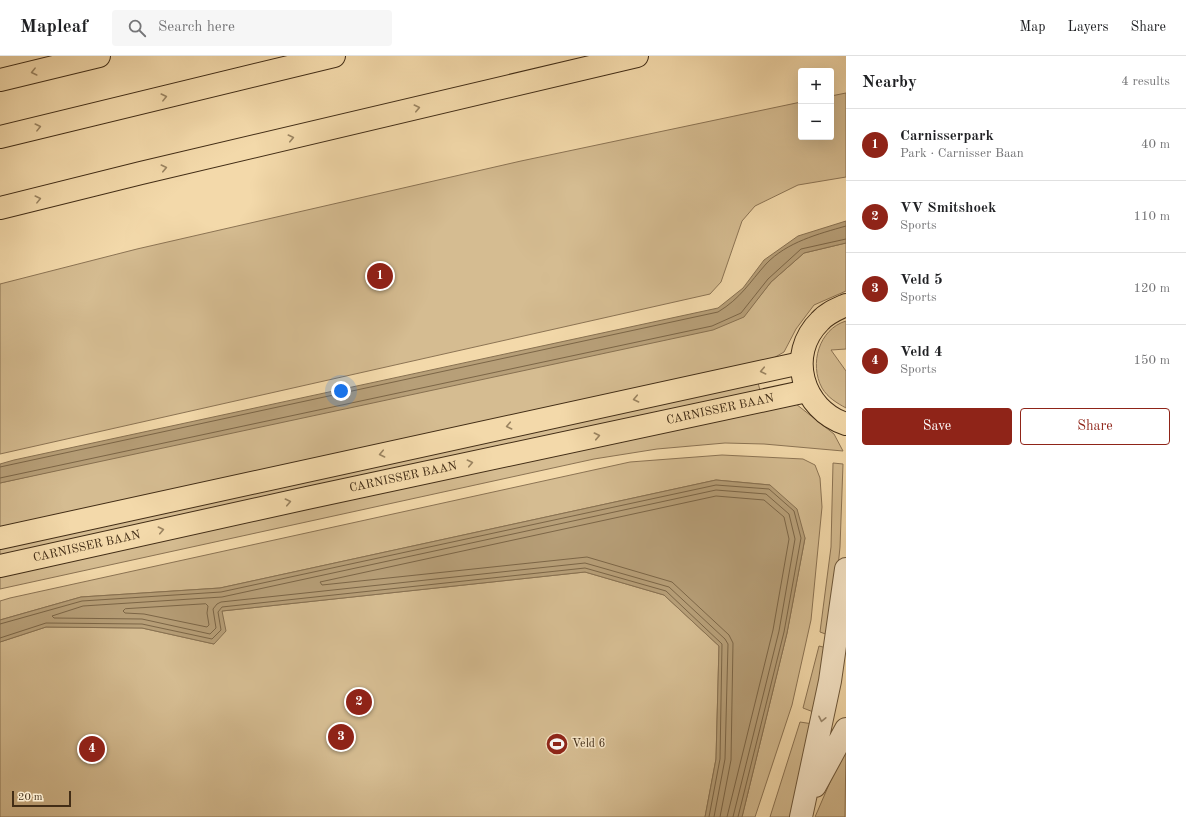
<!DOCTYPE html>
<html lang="en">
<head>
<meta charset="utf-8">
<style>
  body { margin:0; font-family:"Old Standard TT",serif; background:#f6f6f6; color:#202124 }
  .controls { position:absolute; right:12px; top:12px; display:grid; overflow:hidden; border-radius:4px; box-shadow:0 4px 16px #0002 }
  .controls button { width:36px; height:36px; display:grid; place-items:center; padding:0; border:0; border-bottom:1px solid #e0e0e0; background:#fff; color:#202124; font:20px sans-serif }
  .scale { position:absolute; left:12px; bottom:10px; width:59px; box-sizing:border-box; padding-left:4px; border:2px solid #422d16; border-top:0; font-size:11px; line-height:14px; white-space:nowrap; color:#422d16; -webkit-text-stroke:3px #f7e6c8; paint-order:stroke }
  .you { position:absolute; left:341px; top:335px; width:14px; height:14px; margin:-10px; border:3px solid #fff; border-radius:50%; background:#1a73e8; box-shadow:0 0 0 6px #1a73e833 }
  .badge { display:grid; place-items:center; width:26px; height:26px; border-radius:50%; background:#8f2418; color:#fff; font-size:13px; font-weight:700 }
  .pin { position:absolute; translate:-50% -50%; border:2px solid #fff; box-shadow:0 1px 4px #0006 }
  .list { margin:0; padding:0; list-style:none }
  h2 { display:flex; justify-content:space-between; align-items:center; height:52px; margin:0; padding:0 16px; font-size:17px }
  h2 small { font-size:13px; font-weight:400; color:#757577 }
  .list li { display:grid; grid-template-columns:26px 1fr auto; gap:12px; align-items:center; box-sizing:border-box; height:72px; padding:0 16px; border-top:1px solid #e0e0e0 }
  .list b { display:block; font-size:15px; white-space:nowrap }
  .list p { margin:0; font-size:13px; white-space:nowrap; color:#757577 }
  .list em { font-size:13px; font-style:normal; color:#757577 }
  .actions { display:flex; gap:8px; padding:12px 16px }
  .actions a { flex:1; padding:9px 0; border:1px solid #8f2418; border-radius:4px; text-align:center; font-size:14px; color:#8f2418 }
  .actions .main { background:#8f2418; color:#fff }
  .icon { flex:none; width:22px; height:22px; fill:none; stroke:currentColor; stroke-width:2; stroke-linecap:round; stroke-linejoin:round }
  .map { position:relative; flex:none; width:846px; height:761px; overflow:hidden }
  header { display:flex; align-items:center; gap:24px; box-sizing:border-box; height:56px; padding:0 20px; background:#fff; border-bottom:1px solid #e0e0e0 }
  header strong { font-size:19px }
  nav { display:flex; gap:22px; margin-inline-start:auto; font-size:14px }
  .search { width:280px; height:36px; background:#f6f6f6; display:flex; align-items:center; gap:10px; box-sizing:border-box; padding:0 14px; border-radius:4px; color:#757577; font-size:15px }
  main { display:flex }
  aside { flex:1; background:#fff }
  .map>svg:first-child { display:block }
</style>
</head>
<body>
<header>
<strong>Mapleaf</strong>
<div class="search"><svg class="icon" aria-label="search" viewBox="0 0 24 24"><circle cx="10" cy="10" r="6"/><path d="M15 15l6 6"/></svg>Search here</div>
<nav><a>Map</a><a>Layers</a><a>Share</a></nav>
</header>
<main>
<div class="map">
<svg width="846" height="761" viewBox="0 0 846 761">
  <rect width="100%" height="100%" fill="#f3d9aa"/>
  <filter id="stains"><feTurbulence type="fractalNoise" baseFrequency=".005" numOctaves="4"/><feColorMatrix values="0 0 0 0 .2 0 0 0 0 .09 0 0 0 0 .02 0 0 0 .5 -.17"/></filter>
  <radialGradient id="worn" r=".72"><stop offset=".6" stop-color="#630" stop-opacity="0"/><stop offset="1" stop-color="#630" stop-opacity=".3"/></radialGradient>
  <path fill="#d5bc91" stroke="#8c7454" d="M 846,37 L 846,121 L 798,129 L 755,150 L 742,165 L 721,226 L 710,238 L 0,398 L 0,228 L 137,193 L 521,105 L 801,46 L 801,81 L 831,81 L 831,40 Z
    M 846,187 L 846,235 L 814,249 L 796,273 L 784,296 L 763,308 L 0,475 L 0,427 L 744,260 L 771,226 L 804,197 Z
    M 846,265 L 846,293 L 831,294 L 846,315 L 846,352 C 837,347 828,342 822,332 C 809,308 819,273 846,265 Z
    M 757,323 L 761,338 L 0,503 L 0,488 Z
    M 796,348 L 834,378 L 843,395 L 764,388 L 725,387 L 657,393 L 594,403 L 0,533 L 0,516 Z
    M 722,399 L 803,403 L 815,409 L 820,422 L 822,451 L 811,564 L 792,649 L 755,761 L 742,761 L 787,577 L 805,482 L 770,429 L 716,424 L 220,532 L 81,541 L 0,564 L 0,545 L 10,542 L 630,406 Z
    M 833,407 L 843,408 L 840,491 L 831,580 L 820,576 L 831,491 Z
    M 585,516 L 664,539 L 719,590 L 716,703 L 705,761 L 0,761 L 0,586 L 46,571 L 142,572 L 214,588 L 222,555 Z
    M 819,590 L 827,592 L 816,657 L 803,652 Z
    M 800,666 L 813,668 L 793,761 L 770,761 Z
    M 846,689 L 845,761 L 815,761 Z"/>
  <path fill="#b79f78" stroke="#887151" d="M 846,165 L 846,187 L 804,197 L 771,226 L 744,261 L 713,274 L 0,427 L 0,408 L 14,404 L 718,252 L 743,232 L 764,204 L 798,180 Z
    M 716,424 L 770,429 L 797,453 L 805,482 L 787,577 L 742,761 L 705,761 L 716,703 L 719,590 L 664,539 L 585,516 L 222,555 L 226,575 L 214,588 L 142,572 L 46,571 L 0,586 L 0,564 L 81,541 L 220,532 Z"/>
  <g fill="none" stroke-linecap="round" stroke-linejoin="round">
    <path stroke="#7c6647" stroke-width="1" d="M 0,411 L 718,256 C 741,242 749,227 766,208 C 787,186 818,178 846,170
      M 0,422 L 712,270 L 741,257 L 768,223 L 801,193 L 846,183
      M 206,548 L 208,550 L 207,557 L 209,569 L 207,571 L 144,558 L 125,557 L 123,555 L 125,553 Z
      M 0,568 L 82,545 L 221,536 L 716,429 L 769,433 L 794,455 L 801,482 L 784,576 L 738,761
      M 0,582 L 46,567 L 142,568 L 212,583 L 221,574 L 218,556 L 222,551 L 585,512 L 666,535 L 722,588 L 720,703 L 709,761
      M 714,761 L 725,703 L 728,588 L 725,583 L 669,531 L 585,507 L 221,546 L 217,548 L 213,553 L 216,572 L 210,578 L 142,563 L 54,562 L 52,560 L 83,550 L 222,541 L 716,434 L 766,438 L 789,458 L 795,483 L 779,575 L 733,761
      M 720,761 L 731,704 L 733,587 L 729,579 L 672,526 L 587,501 L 322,529 L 320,526 L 716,440 L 764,444 L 784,461 L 789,483 L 773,574 L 727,761"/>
    <g stroke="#6e583b" stroke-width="24">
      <path id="minor" d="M 815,730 L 846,673
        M 801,761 L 830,625 L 846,513"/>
    </g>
    <g stroke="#422d16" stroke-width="24">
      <g id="major">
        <path d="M 846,249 C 837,253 827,257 820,265 C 786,298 802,354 846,368"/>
        <path d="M 0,482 L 801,307"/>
        <path id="s1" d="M 0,510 L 307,442 L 807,335"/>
      </g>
    </g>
    <g stroke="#422d16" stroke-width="24">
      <path id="highway" d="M 0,24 L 99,0
        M 0,81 L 334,0
        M 0,152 L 141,117 L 637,0"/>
    </g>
    <use href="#minor" stroke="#f7e6c8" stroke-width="22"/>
    <use href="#major" stroke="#f3d9aa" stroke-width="22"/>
    <use href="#highway" stroke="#f3d9aa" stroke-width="22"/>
  </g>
  <defs><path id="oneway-chevron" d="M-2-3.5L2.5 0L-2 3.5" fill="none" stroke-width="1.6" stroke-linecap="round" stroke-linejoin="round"/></defs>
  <g stroke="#9a8360">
    <use href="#oneway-chevron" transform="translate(34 16) rotate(166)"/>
    <use href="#oneway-chevron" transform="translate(164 41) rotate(-14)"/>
    <use href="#oneway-chevron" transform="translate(417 52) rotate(-13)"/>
    <use href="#oneway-chevron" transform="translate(38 71) rotate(-14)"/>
    <use href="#oneway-chevron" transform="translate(291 82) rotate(-13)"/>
    <use href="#oneway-chevron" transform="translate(164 112) rotate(-13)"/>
    <use href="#oneway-chevron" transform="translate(38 143) rotate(-14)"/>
    <use href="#oneway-chevron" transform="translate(763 315) rotate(168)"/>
    <use href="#oneway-chevron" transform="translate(636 343) rotate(168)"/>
    <use href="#oneway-chevron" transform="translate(509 370) rotate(168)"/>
    <use href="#oneway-chevron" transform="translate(597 380) rotate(-12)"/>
    <use href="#oneway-chevron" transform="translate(382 398) rotate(168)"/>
    <use href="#oneway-chevron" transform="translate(470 407) rotate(-12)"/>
    <use href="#oneway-chevron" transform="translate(288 446) rotate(-12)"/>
    <use href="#oneway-chevron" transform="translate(161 474) rotate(-12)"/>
  </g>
  <use stroke="#9c8a6f" href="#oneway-chevron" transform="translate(822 663) rotate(102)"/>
  <defs>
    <g id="stadium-disc" transform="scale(1.15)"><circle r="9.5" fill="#8f2418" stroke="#f7e6c8"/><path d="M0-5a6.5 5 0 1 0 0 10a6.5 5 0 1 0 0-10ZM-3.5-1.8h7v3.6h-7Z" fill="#fff"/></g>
  </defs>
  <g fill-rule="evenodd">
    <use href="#stadium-disc" x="557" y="688"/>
  </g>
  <g text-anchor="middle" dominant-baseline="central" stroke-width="3" stroke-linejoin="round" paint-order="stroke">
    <g font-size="12" fill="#422d16" stroke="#f7e6c8">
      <text stroke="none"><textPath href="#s1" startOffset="737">CARNISSER BAAN</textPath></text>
      <text stroke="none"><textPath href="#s1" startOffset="413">CARNISSER BAAN</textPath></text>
      <text stroke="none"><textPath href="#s1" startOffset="89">CARNISSER BAAN</textPath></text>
    </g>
    <g font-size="12" fill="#422d16" stroke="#f7e6c8" text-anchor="start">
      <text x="572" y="688">Veld 6</text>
    </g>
  </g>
  <rect width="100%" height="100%" filter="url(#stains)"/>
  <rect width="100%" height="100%" fill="url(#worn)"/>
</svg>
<div class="controls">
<button>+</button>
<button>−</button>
</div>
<div class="scale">20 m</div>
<div class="you"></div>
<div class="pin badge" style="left:380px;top:220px">1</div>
<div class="pin badge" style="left:359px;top:646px">2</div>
<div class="pin badge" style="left:341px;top:681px">3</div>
<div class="pin badge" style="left:92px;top:693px">4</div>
</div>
<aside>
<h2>Nearby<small>4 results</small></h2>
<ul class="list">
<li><span class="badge">1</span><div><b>Carnisserpark</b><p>Park · Carnisser Baan</p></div><em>40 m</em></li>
<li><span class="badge">2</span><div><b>VV Smitshoek</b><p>Sports</p></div><em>110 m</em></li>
<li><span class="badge">3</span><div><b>Veld 5</b><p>Sports</p></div><em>120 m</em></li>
<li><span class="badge">4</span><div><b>Veld 4</b><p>Sports</p></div><em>150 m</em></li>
</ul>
<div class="actions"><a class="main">Save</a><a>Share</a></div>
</aside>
</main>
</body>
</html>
